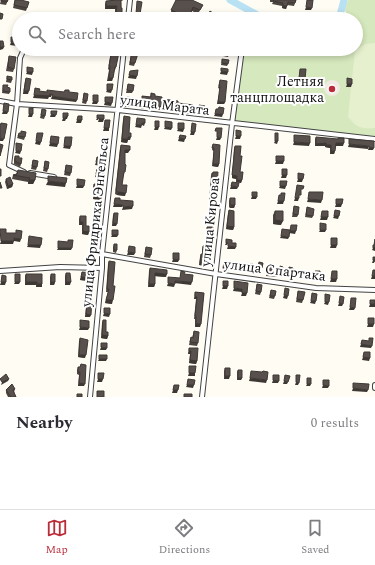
<!DOCTYPE html>
<html lang="en">
<head>
<meta charset="utf-8">
<style>
  body { margin:0; font-family:Spectral,serif; background:#f2f2f3; color:#2b2b33 }
  .list { margin:0; padding:0; list-style:none }
  h2 { display:flex; justify-content:space-between; align-items:center; height:52px; margin:0; padding:0 16px; font-size:17px }
  h2 small { font-size:13px; font-weight:400; color:#7c7c81 }
  .icon { flex:none; width:22px; height:22px; fill:none; stroke:currentColor; stroke-width:2; stroke-linecap:round; stroke-linejoin:round }
  .map { position:relative; flex:none; width:375px; height:397px; overflow:hidden }
  .search { position:absolute; background:#fff; box-shadow:0 2px 6px #0003; left:12px; right:12px; top:12px; height:44px; display:flex; align-items:center; gap:10px; box-sizing:border-box; padding:0 14px; border-radius:22px; color:#7c7c81; font-size:15px }
  .sheet { height:112px; background:#fff }
  nav { display:flex; justify-content:space-around; align-items:center; box-sizing:border-box; height:56px; border-top:1px solid #e1e1e2; background:#fff; font-size:11px; color:#7c7c81 }
  nav a { display:grid; justify-items:center; gap:2px }
  nav .on { color:#bb2c3a }
  .map>svg:first-child { display:block }
</style>
</head>
<body>
<div class="map">
<svg width="375" height="397" viewBox="0 0 375 397">
  <rect width="100%" height="100%" fill="#fefcf3"/>
  <path fill="#d6e8bd" d="M 348,0 L 375,0 L 375,136 L 233,123 L 245,49 L 294,49 L 304,53 L 322,53 L 329,49 L 356,49 L 356,19 L 347,19 C 346,9 343,11 348,0 Z"/>
  <path fill="#e6f0ce" d="M 375,43 L 375,128 C 361,129 357,128 348,117 L 355,51 L 365,44 Z"/>
  <path fill="#efebe1" d="M324 88a8 8 0 1 1 16 0a8 8 0 1 1-16 0Z"/>
  <g fill="none" stroke-linecap="round" stroke-linejoin="round">
    <path stroke="#b9e1f4" stroke-width="7" d="M 230,0 L 265,19
      M 339,19 L 344,0"/>
    <g stroke="#434343" stroke-width="6">
      <path id="street" d="M 128,19 L 130,0
        M 0,101 L 17,104 L 118,110 L 375,139
        M 24,172 L 9,165 L 17,104 L 20,58 L 24,49
        M 30,173 L 54,177
        M 102,254 L 216,274 L 316,288 L 375,290
        M 0,271 L 60,267 L 102,268
        M 375,388 L 375,385
        M 90,397 L 102,268 L 102,254 L 124,49
        M 202,397 L 232,124 L 242,49"/>
    </g>
    <use href="#street" stroke="#fff" stroke-width="4"/>
  </g>
  <path fill="#4c4541" d="M 1,0 L 8,0 L 6,5 L 0,4 Z
    M 15,0 L 27,8 L 26,11 L 13,8 Z
    M 123,0 L 122,1 L 121,1 L 122,19 L 115,19 L 115,9 L 105,9 L 105,4 L 106,1 Z
    M 176,0 L 201,8 L 198,14 L 192,11 L 188,19 L 181,19 L 170,14 Z
    M 270,0 L 296,0 L 294,6 L 287,5 L 286,9 L 282,8 L 282,6 L 272,4 L 273,2 L 270,2 Z
    M 101,49 L 116,49 L 116,67 L 115,70 L 114,70 L 112,81 L 107,81 L 109,70 L 108,69 L 111,51 L 101,50 Z
    M 132,50 L 135,63 L 134,66 L 129,65 Z
    M 9,56 L 14,69 L 13,72 L 6,71 L 8,60 Z
    M 222,59 L 228,64 L 227,66 L 221,65 Z
    M 7,76 L 12,80 L 11,83 L 6,82 Z
    M 26,78 L 28,94 L 23,94 L 25,81 Z
    M 220,80 L 225,102 L 224,104 L 217,104 L 220,89 L 218,88 Z
    M 128,84 L 133,91 L 132,93 L 126,93 Z
    M 3,85 L 10,92 L 9,94 L 2,93 Z
    M 84,93 L 87,101 L 86,104 L 82,103 Z
    M 151,93 L 155,96 L 162,99 L 178,103 L 192,114 L 145,108 L 145,109 L 141,109 L 142,99 L 142,96 L 150,97 Z
    M 42,109 L 45,116 L 44,119 L 40,118 Z
    M 124,116 L 129,133 L 130,140 L 128,140 L 127,143 L 121,142 L 123,120 Z
    M 21,131 L 25,137 L 24,140 L 17,138 L 19,133 L 21,133 Z
    M 316,137 L 343,146 L 335,146 L 335,151 L 334,154 L 330,154 L 330,148 L 325,147 L 325,146 L 315,146 L 315,139 Z
    M 213,144 L 219,164 L 218,167 L 212,166 L 214,151 L 212,150 Z
    M 121,145 L 128,153 L 125,153 L 124,175 L 123,175 L 122,185 L 125,196 L 117,195 L 115,194 L 120,148 Z
    M 235,146 L 240,156 L 240,172 L 242,180 L 241,183 L 236,182 L 236,179 L 232,178 L 234,148 Z
    M 15,156 L 19,158 L 21,164 L 20,167 L 14,164 L 14,159 Z
    M 33,160 L 37,167 L 36,170 L 31,169 Z
    M 45,161 L 48,169 L 47,172 L 43,171 Z
    M 66,165 L 71,173 L 70,176 L 64,175 Z
    M 18,170 L 35,180 L 33,184 L 28,184 L 28,182 L 12,179 L 13,175 L 16,174 Z
    M 212,173 L 216,198 L 215,201 L 209,201 L 211,176 Z
    M 6,179 L 13,184 L 12,187 L 7,189 L 5,182 Z
    M 94,184 L 101,200 L 93,199 L 94,192 L 93,192 L 93,187 Z
    M 230,198 L 235,205 L 234,208 L 230,208 L 229,207 L 229,201 Z
    M 211,204 L 212,223 L 208,223 L 210,207 Z
    M 95,205 L 100,222 L 99,225 L 92,224 L 94,208 Z
    M 294,206 L 298,215 L 297,217 L 292,217 Z
    M 307,207 L 313,216 L 312,218 L 305,217 Z
    M 229,210 L 234,227 L 233,230 L 226,229 L 228,213 Z
    M 275,211 L 281,225 L 273,224 L 273,215 Z
    M 114,213 L 116,226 L 112,226 L 113,215 Z
    M 80,216 L 86,226 L 89,232 L 88,235 L 82,234 L 82,225 L 79,225 L 79,219 Z
    M 92,236 L 96,253 L 89,253 L 91,238 Z
    M 114,244 L 117,250 L 116,253 L 113,252 L 113,247 Z
    M 203,246 L 209,253 L 208,253 L 206,266 L 199,265 L 200,257 L 201,254 L 202,254 L 202,249 Z
    M 146,247 L 151,255 L 150,258 L 144,257 Z
    M 109,261 L 112,304 L 105,303 L 108,292 L 106,292 L 108,264 Z
    M 150,268 L 166,277 L 155,276 L 155,284 L 154,287 L 148,287 L 149,271 Z
    M 82,272 L 93,273 L 92,291 L 87,291 L 89,281 L 80,280 Z
    M 66,273 L 70,285 L 65,285 L 65,276 Z
    M 26,274 L 42,284 L 42,287 L 36,287 L 36,285 L 25,285 L 25,276 Z
    M 51,274 L 55,282 L 54,285 L 50,285 L 50,277 Z
    M 257,284 L 261,292 L 260,295 L 255,294 Z
    M 271,290 L 275,296 L 274,299 L 269,298 Z
    M 298,291 L 303,300 L 302,303 L 296,302 Z
    M 195,292 L 204,293 L 200,327 L 195,327 L 195,319 L 194,319 L 196,299 L 194,299 Z
    M 86,296 L 90,317 L 85,317 L 86,306 L 85,306 L 85,299 Z
    M 103,320 L 106,332 L 108,336 L 107,339 L 101,338 L 102,323 Z
    M 194,331 L 198,343 L 197,346 L 189,345 L 190,340 L 191,337 L 192,338 Z
    M 80,338 L 85,358 L 78,357 L 79,341 Z
    M 189,348 L 197,361 L 196,364 L 189,363 L 190,354 L 188,354 Z
    M 81,364 L 84,386 L 78,386 L 79,375 L 77,374 L 77,370 L 78,367 L 80,367 Z
    M 225,368 L 229,379 L 224,379 L 224,371 Z
    M 238,370 L 242,378 L 241,380 L 237,380 L 237,372 Z
    M 15,389 L 14,392 L 16,397 L 8,397 L 6,393 L 6,390 Z"/>
  <path fill="#3e3835" d="M 106,6 L 117,6 L 115,9 L 105,9 Z
    M 283,6 L 287,6 L 286,9 L 282,8 Z
    M 306,7 L 312,8 L 311,10 L 305,10 Z
    M 136,14 L 140,14 L 139,17 L 135,17 Z
    M 11,42 L 18,43 L 17,46 L 10,45 Z
    M 0,47 L 4,47 L 3,49 L 0,50 Z
    M 101,49 L 112,49 L 111,51 L 101,50 Z
    M 224,53 L 229,54 L 228,57 L 223,56 Z
    M 221,71 L 228,72 L 227,75 L 220,74 Z
    M 27,72 L 33,72 L 32,75 L 26,74 Z
    M 129,75 L 137,76 L 136,79 L 128,78 Z
    M 109,78 L 113,78 L 112,81 L 107,81 Z
    M 299,78 L 305,79 L 304,81 L 298,81 Z
    M 347,84 L 352,84 L 351,87 L 346,87 Z
    M 107,90 L 112,90 L 111,93 L 106,92 Z
    M 24,91 L 29,91 L 28,94 L 23,94 Z
    M 50,94 L 52,94 L 51,97 L 49,97 L 48,99 L 33,98 L 34,95 Z
    M 52,96 L 77,100 L 76,102 L 51,99 Z
    M 93,101 L 98,102 L 97,104 L 92,104 Z
    M 105,102 L 112,103 L 111,106 L 104,105 Z
    M 218,102 L 225,102 L 224,104 L 217,104 Z
    M 126,104 L 132,105 L 131,107 L 125,107 Z
    M 146,105 L 193,111 L 192,114 L 145,108 L 145,109 L 141,109 L 142,106 Z
    M 3,111 L 8,112 L 7,114 L 2,114 Z
    M 199,112 L 204,113 L 203,115 L 198,115 Z
    M 29,114 L 33,114 L 32,117 L 28,117 Z
    M 51,114 L 56,115 L 55,117 L 50,117 Z
    M 215,114 L 223,114 L 222,117 L 214,116 Z
    M 66,116 L 68,116 L 67,119 L 66,119 L 65,121 L 62,121 L 63,118 Z
    M 97,118 L 99,118 L 98,120 L 96,120 Z
    M 99,119 L 104,119 L 103,122 L 98,122 Z
    M 77,120 L 82,120 L 81,123 L 76,123 Z
    M 142,123 L 145,123 L 144,126 L 142,125 L 141,128 L 135,127 L 136,125 Z
    M 155,127 L 159,127 L 158,130 L 154,130 Z
    M 165,127 L 172,128 L 171,130 L 164,129 Z
    M 104,128 L 109,128 L 109,131 L 103,131 Z
    M 178,129 L 184,129 L 183,132 L 177,131 Z
    M 191,132 L 195,132 L 194,135 L 190,135 Z
    M 236,136 L 241,136 L 240,139 L 235,139 Z
    M 128,137 L 131,137 L 130,140 L 128,140 L 127,143 L 121,142 L 122,139 Z
    M 217,137 L 221,138 L 220,140 L 216,140 Z
    M 0,138 L 4,139 L 3,141 L 0,141 Z
    M 179,138 L 185,139 L 184,142 L 178,141 Z
    M 36,141 L 41,142 L 40,145 L 35,144 Z
    M 275,141 L 278,141 L 277,144 L 274,143 Z
    M 294,142 L 310,143 L 309,146 L 293,145 Z
    M 50,143 L 58,144 L 57,147 L 49,146 Z
    M 326,143 L 325,146 L 315,146 L 316,144 Z
    M 336,143 L 344,143 L 343,146 L 335,146 Z
    M 349,144 L 369,146 L 368,149 L 348,147 Z
    M 326,145 L 331,145 L 330,148 L 325,147 Z
    M 64,146 L 71,146 L 70,149 L 63,148 Z
    M 369,147 L 374,148 L 373,150 L 368,150 Z
    M 102,149 L 108,149 L 107,152 L 101,151 Z
    M 125,150 L 130,150 L 128,153 L 124,153 Z
    M 16,151 L 21,151 L 20,154 L 15,153 Z
    M 331,151 L 335,151 L 334,154 L 330,154 Z
    M 276,161 L 284,161 L 283,164 L 275,164 Z
    M 96,162 L 104,163 L 103,166 L 95,165 Z
    M 213,164 L 219,164 L 218,167 L 212,166 Z
    M 96,174 L 104,175 L 103,178 L 95,177 Z
    M 232,175 L 237,176 L 236,179 L 232,178 Z
    M 282,175 L 287,175 L 286,178 L 281,178 Z
    M 298,179 L 303,179 L 302,182 L 297,182 Z
    M 29,180 L 35,180 L 33,184 L 28,184 Z
    M 237,180 L 242,180 L 241,183 L 236,182 Z
    M 48,181 L 66,183 L 65,187 L 46,185 Z
    M 13,184 L 12,187 L 7,189 L 8,186 Z
    M 77,185 L 84,186 L 83,188 L 76,188 Z
    M 231,186 L 238,187 L 237,189 L 230,189 Z
    M 280,186 L 286,186 L 285,189 L 279,188 Z
    M 118,192 L 126,193 L 125,196 L 117,195 Z
    M 94,196 L 102,197 L 101,200 L 93,199 Z
    M 252,196 L 257,197 L 256,199 L 251,199 Z
    M 210,198 L 216,198 L 215,201 L 209,201 Z
    M 295,198 L 299,198 L 298,201 L 294,201 Z
    M 308,199 L 322,200 L 321,203 L 307,202 Z
    M 278,201 L 284,201 L 283,204 L 277,204 Z
    M 114,204 L 123,205 L 122,207 L 113,207 Z
    M 336,204 L 342,204 L 341,207 L 335,207 Z
    M 231,205 L 235,205 L 234,208 L 230,208 Z
    M 133,206 L 132,209 L 122,210 L 123,207 Z
    M 334,216 L 339,216 L 338,219 L 333,218 Z
    M 321,217 L 328,217 L 327,220 L 320,220 Z
    M 209,220 L 213,220 L 212,223 L 208,223 Z
    M 275,220 L 283,221 L 281,225 L 273,224 Z
    M 93,221 L 100,222 L 99,225 L 92,224 Z
    M 80,222 L 83,222 L 82,225 L 79,225 Z
    M 113,223 L 117,224 L 116,226 L 112,226 Z
    M 227,226 L 234,227 L 233,230 L 226,229 Z
    M 320,230 L 326,230 L 325,232 L 319,232 Z
    M 83,231 L 89,232 L 88,235 L 82,234 Z
    M 290,231 L 296,231 L 295,234 L 289,233 Z
    M 112,235 L 118,235 L 117,237 L 111,237 Z
    M 207,235 L 212,235 L 211,238 L 206,238 Z
    M 281,236 L 289,237 L 288,239 L 280,238 Z
    M 14,238 L 21,239 L 20,242 L 14,241 L 13,244 L 0,244 L 1,241 Z
    M 226,243 L 228,243 L 227,245 L 225,245 Z
    M 28,245 L 41,245 L 40,248 L 27,247 Z
    M 331,245 L 337,245 L 336,248 L 330,248 Z
    M 228,246 L 236,247 L 235,249 L 227,249 Z
    M 58,248 L 72,248 L 71,250 L 57,250 Z
    M 373,248 L 375,248 L 375,251 L 372,250 Z
    M 90,250 L 97,251 L 96,253 L 89,253 Z
    M 128,252 L 135,253 L 134,255 L 127,255 Z
    M 173,259 L 179,260 L 178,262 L 172,262 Z
    M 373,260 L 375,260 L 374,263 L 372,263 Z
    M 200,263 L 207,264 L 206,266 L 199,265 Z
    M 258,267 L 262,268 L 261,271 L 257,270 Z
    M 223,268 L 229,268 L 228,271 L 222,271 Z
    M 252,270 L 251,273 L 245,273 L 246,271 Z
    M 155,273 L 167,274 L 166,277 L 154,276 Z
    M 267,273 L 282,274 L 281,277 L 266,276 Z
    M 288,275 L 292,275 L 291,278 L 287,278 Z
    M 301,276 L 307,277 L 306,279 L 300,279 Z
    M 372,276 L 375,276 L 375,279 L 371,279 Z
    M 81,277 L 90,278 L 89,281 L 80,280 Z
    M 315,278 L 320,278 L 319,281 L 314,281 Z
    M 331,279 L 337,279 L 336,282 L 330,282 Z
    M 175,281 L 192,282 L 191,285 L 174,283 Z
    M 1,282 L 6,282 L 5,285 L 0,285 Z
    M 15,282 L 20,282 L 19,284 L 14,284 Z
    M 26,282 L 37,282 L 36,285 L 25,285 Z
    M 51,282 L 55,282 L 54,285 L 50,285 Z
    M 66,282 L 71,282 L 70,285 L 65,285 Z
    M 168,283 L 175,284 L 174,287 L 167,286 Z
    M 37,284 L 42,284 L 42,287 L 36,287 Z
    M 149,284 L 155,284 L 154,287 L 148,287 Z
    M 223,286 L 228,286 L 227,289 L 222,289 Z
    M 88,288 L 93,289 L 92,291 L 87,291 Z
    M 234,288 L 242,289 L 242,292 L 233,291 Z
    M 242,293 L 247,293 L 246,296 L 241,296 Z
    M 284,295 L 288,296 L 287,299 L 283,298 Z
    M 195,296 L 197,297 L 196,299 L 194,299 Z
    M 106,300 L 113,300 L 112,304 L 105,303 Z
    M 311,301 L 316,301 L 315,304 L 310,303 Z
    M 325,302 L 329,302 L 328,305 L 324,304 Z
    M 339,303 L 343,304 L 342,306 L 338,306 Z
    M 370,304 L 375,304 L 375,307 L 369,307 Z
    M 350,307 L 355,308 L 354,310 L 349,310 Z
    M 104,313 L 110,314 L 109,317 L 103,316 Z
    M 86,314 L 91,315 L 90,317 L 85,317 Z
    M 196,324 L 201,324 L 200,327 L 195,327 Z
    M 368,324 L 374,324 L 373,327 L 367,327 Z
    M 80,327 L 89,328 L 88,330 L 79,330 Z
    M 102,335 L 108,336 L 107,339 L 101,338 Z
    M 361,344 L 372,346 L 371,348 L 360,347 Z
    M 101,347 L 107,348 L 106,350 L 100,350 Z
    M 189,351 L 191,351 L 190,354 L 188,354 Z
    M 79,355 L 86,355 L 85,358 L 78,357 Z
    M 363,357 L 370,358 L 369,361 L 362,360 Z
    M 99,359 L 107,359 L 106,361 L 98,361 Z
    M 190,360 L 197,361 L 196,364 L 189,363 Z
    M 189,373 L 195,373 L 195,376 L 188,376 Z
    M 225,376 L 230,376 L 229,379 L 224,379 Z
    M 238,378 L 242,378 L 241,380 L 237,380 Z
    M 250,378 L 267,380 L 266,383 L 249,381 Z
    M 9,379 L 8,381 L 1,385 L 2,382 Z
    M 98,379 L 103,379 L 102,382 L 97,382 Z
    M 273,380 L 279,381 L 278,383 L 272,383 Z
    M 284,381 L 288,382 L 287,384 L 283,384 Z
    M 296,382 L 299,383 L 298,385 L 295,385 Z
    M 79,383 L 85,384 L 84,386 L 78,386 Z
    M 307,384 L 311,384 L 310,386 L 306,386 Z
    M 187,385 L 194,385 L 193,388 L 186,387 Z
    M 323,385 L 329,386 L 328,388 L 322,388 Z
    M 353,388 L 368,390 L 367,392 L 352,391 Z
    M 173,390 L 178,390 L 177,393 L 172,393 Z"/>
  <path fill="#58504c" stroke="#3e3835" d="M 1,0 L 8,0 L 7,2 L 1,1 Z
    M 15,0 L 21,0 L 29,2 L 27,8 L 14,5 Z
    M 118,0 L 121,0 L 121,8 L 122,8 L 122,19 L 115,19 L 117,6 L 106,6 L 106,1 Z
    M 176,0 L 192,0 L 203,5 L 200,10 L 193,7 L 189,18 L 171,10 Z
    M 274,0 L 296,0 L 295,3 L 288,2 L 287,6 L 283,6 L 283,3 L 273,1 Z
    M 307,0 L 313,0 L 312,8 L 306,7 Z
    M 137,1 L 142,2 L 140,14 L 136,14 Z
    M 210,11 L 220,18 L 219,19 L 206,19 Z
    M 0,13 L 3,14 L 2,19 L 0,19 Z
    M 300,18 L 310,19 L 300,19 Z
    M 11,37 L 18,38 L 18,43 L 11,42 Z
    M 0,41 L 3,41 L 4,47 L 0,47 Z
    M 112,49 L 116,49 L 116,52 L 119,52 L 116,67 L 115,67 L 113,78 L 109,78 L 110,66 L 109,66 Z
    M 225,49 L 230,49 L 229,54 L 224,53 Z
    M 132,50 L 139,50 L 135,63 L 130,63 Z
    M 9,56 L 16,57 L 14,69 L 8,67 Z
    M 222,59 L 229,60 L 228,64 L 222,63 Z
    M 27,67 L 33,68 L 33,72 L 27,72 Z
    M 221,68 L 228,69 L 228,72 L 221,71 Z
    M 300,69 L 306,69 L 305,79 L 299,78 Z
    M 138,70 L 137,76 L 129,75 L 130,71 Z
    M 7,76 L 12,77 L 12,80 L 7,79 Z
    M 26,78 L 31,79 L 29,91 L 24,91 Z
    M 347,78 L 352,79 L 352,84 L 347,84 Z
    M 220,80 L 227,81 L 225,102 L 218,102 L 220,86 L 219,86 Z
    M 107,84 L 113,84 L 112,90 L 107,90 Z
    M 128,84 L 134,85 L 133,91 L 127,90 Z
    M 3,85 L 8,85 L 7,87 L 10,88 L 10,92 L 3,91 Z
    M 35,88 L 40,89 L 39,91 L 47,92 L 47,90 L 64,92 L 65,90 L 69,90 L 69,92 L 78,93 L 77,100 L 52,96 L 52,94 L 50,94 L 49,96 L 34,95 Z
    M 84,93 L 88,94 L 87,101 L 83,100 Z
    M 151,93 L 155,94 L 155,96 L 162,97 L 162,99 L 178,101 L 178,103 L 193,105 L 193,111 L 146,105 L 146,106 L 142,106 L 142,96 L 151,97 Z
    M 93,95 L 98,95 L 98,102 L 93,101 Z
    M 105,97 L 113,97 L 112,103 L 105,102 Z
    M 127,97 L 133,98 L 132,105 L 126,104 Z
    M 4,103 L 9,104 L 8,112 L 3,111 Z
    M 199,105 L 205,106 L 204,113 L 199,112 Z
    M 219,107 L 224,108 L 223,114 L 215,114 L 216,109 L 218,109 Z
    M 29,108 L 33,108 L 33,114 L 29,114 Z
    M 42,109 L 46,110 L 45,116 L 41,115 Z
    M 51,111 L 57,111 L 56,115 L 51,114 Z
    M 63,113 L 68,113 L 68,116 L 66,116 L 66,118 L 63,118 Z
    M 97,115 L 104,115 L 104,119 L 99,119 L 99,118 L 97,118 Z
    M 78,116 L 82,116 L 82,120 L 77,120 Z
    M 124,116 L 130,117 L 129,133 L 131,133 L 131,137 L 128,137 L 128,139 L 122,139 Z
    M 137,118 L 145,119 L 145,123 L 142,123 L 142,125 L 136,125 Z
    M 105,120 L 110,120 L 109,128 L 104,128 Z
    M 155,121 L 159,121 L 159,127 L 155,127 Z
    M 165,121 L 172,122 L 172,128 L 165,127 Z
    M 1,123 L 7,124 L 4,139 L 0,138 L 0,126 Z
    M 178,123 L 184,123 L 184,129 L 178,129 Z
    M 192,123 L 196,124 L 195,132 L 191,132 Z
    M 216,128 L 222,128 L 221,138 L 217,137 L 217,131 L 215,131 Z
    M 236,130 L 241,131 L 241,136 L 236,136 Z
    M 21,131 L 26,132 L 25,137 L 18,136 L 19,133 L 21,133 Z
    M 37,133 L 43,133 L 41,142 L 36,141 Z
    M 275,133 L 278,133 L 278,141 L 275,141 Z
    M 180,135 L 186,136 L 185,139 L 179,138 Z
    M 294,135 L 310,136 L 310,143 L 294,142 Z
    M 51,136 L 59,137 L 58,144 L 50,143 Z
    M 65,137 L 72,137 L 71,146 L 64,146 Z
    M 316,137 L 338,139 L 338,138 L 344,138 L 344,143 L 336,143 L 335,151 L 331,151 L 331,145 L 326,145 L 326,143 L 316,144 Z
    M 349,139 L 374,141 L 374,148 L 369,147 L 369,146 L 349,144 Z
    M 102,141 L 107,141 L 106,144 L 108,144 L 108,149 L 102,149 Z
    M 16,143 L 22,144 L 21,151 L 16,151 Z
    M 0,144 L 3,145 L 0,156 Z
    M 213,144 L 220,145 L 219,164 L 213,164 L 214,148 L 212,148 Z
    M 121,145 L 130,146 L 130,150 L 125,150 L 125,164 L 126,165 L 125,172 L 124,172 L 122,185 L 127,185 L 126,193 L 118,192 L 116,191 Z
    M 235,146 L 241,146 L 240,156 L 242,156 L 240,172 L 243,172 L 242,180 L 237,180 L 237,176 L 232,175 Z
    M 15,156 L 19,156 L 19,158 L 22,158 L 21,164 L 15,161 Z
    M 276,156 L 284,156 L 284,161 L 276,161 Z
    M 97,157 L 105,158 L 104,163 L 96,162 Z
    M 33,160 L 38,161 L 37,167 L 32,166 Z
    M 45,161 L 49,162 L 48,169 L 44,168 Z
    M 66,165 L 72,166 L 71,173 L 65,172 Z
    M 0,169 L 1,169 L 1,176 L 0,176 Z
    M 97,169 L 105,170 L 104,175 L 96,174 Z
    M 282,169 L 287,169 L 287,175 L 282,175 Z
    M 18,170 L 36,173 L 35,180 L 29,180 L 30,178 L 13,175 L 17,174 Z
    M 213,172 L 218,172 L 216,198 L 210,198 L 212,173 L 213,173 Z
    M 298,173 L 304,174 L 303,179 L 298,179 Z
    M 48,176 L 67,178 L 66,183 L 48,181 Z
    M 10,177 L 13,184 L 8,186 L 6,179 Z
    M 77,179 L 85,180 L 84,186 L 77,185 Z
    M 280,181 L 287,181 L 286,186 L 280,186 Z
    M 0,182 L 2,188 L 0,188 Z
    M 232,182 L 239,183 L 238,187 L 231,186 Z
    M 94,184 L 103,185 L 102,197 L 94,196 L 95,190 L 94,190 Z
    M 297,185 L 304,186 L 303,189 L 301,189 L 301,195 L 299,195 L 299,198 L 295,198 Z
    M 252,192 L 257,192 L 257,197 L 252,196 Z
    M 309,192 L 323,192 L 322,200 L 308,199 Z
    M 281,193 L 285,193 L 284,201 L 278,201 L 279,195 L 281,195 Z
    M 115,198 L 120,198 L 120,200 L 133,201 L 133,206 L 123,207 L 123,205 L 114,204 Z
    M 230,198 L 235,198 L 235,205 L 231,205 L 230,204 Z
    M 336,199 L 343,199 L 342,204 L 336,204 Z
    M 211,204 L 215,204 L 213,220 L 209,220 Z
    M 95,205 L 101,206 L 100,222 L 93,221 Z
    M 294,206 L 299,207 L 298,215 L 293,214 Z
    M 307,207 L 314,209 L 313,216 L 306,215 Z
    M 229,210 L 234,211 L 234,227 L 227,226 Z
    M 335,210 L 340,211 L 339,216 L 334,216 Z
    M 275,211 L 283,211 L 283,221 L 275,220 Z
    M 322,211 L 328,211 L 328,217 L 321,217 Z
    M 114,213 L 118,213 L 117,224 L 113,223 Z
    M 80,216 L 86,216 L 86,226 L 89,226 L 89,232 L 83,231 L 83,222 L 80,222 Z
    M 320,223 L 326,224 L 326,230 L 320,230 Z
    M 291,225 L 297,225 L 296,231 L 290,231 Z
    M 207,227 L 213,227 L 212,235 L 207,235 Z
    M 0,229 L 6,229 L 6,233 L 16,233 L 16,230 L 22,231 L 21,239 L 14,238 L 14,241 L 1,241 Z
    M 282,229 L 290,230 L 289,237 L 281,236 Z
    M 112,230 L 118,230 L 118,235 L 112,235 Z
    M 29,236 L 42,238 L 41,245 L 28,245 Z
    M 92,236 L 97,236 L 97,251 L 90,250 Z
    M 331,238 L 337,238 L 337,245 L 331,245 Z
    M 226,239 L 232,240 L 232,243 L 236,243 L 236,247 L 228,246 L 228,243 L 226,243 Z
    M 375,239 L 375,248 L 373,248 L 373,245 L 374,245 Z
    M 68,240 L 73,240 L 72,248 L 58,248 L 58,241 L 68,242 Z
    M 114,244 L 117,244 L 117,250 L 114,250 Z
    M 210,245 L 210,250 L 208,250 L 207,264 L 200,263 L 201,254 L 203,254 L 203,246 Z
    M 129,246 L 135,247 L 135,253 L 128,252 Z
    M 146,247 L 152,248 L 151,255 L 145,254 Z
    M 173,253 L 179,253 L 179,260 L 173,259 Z
    M 373,257 L 375,257 L 375,262 L 375,260 L 373,260 Z
    M 109,261 L 115,262 L 113,286 L 115,286 L 113,300 L 106,300 L 109,289 L 107,289 Z
    M 224,262 L 230,263 L 229,268 L 223,268 Z
    M 259,262 L 263,263 L 262,268 L 258,267 Z
    M 247,264 L 253,264 L 252,270 L 246,271 Z
    M 268,265 L 272,265 L 272,268 L 280,268 L 280,266 L 283,267 L 282,274 L 267,273 Z
    M 289,267 L 293,268 L 292,275 L 288,275 Z
    M 150,268 L 167,270 L 167,274 L 155,273 L 155,284 L 149,284 Z
    M 373,270 L 375,270 L 375,276 L 372,276 Z
    M 181,271 L 185,272 L 184,274 L 193,275 L 192,282 L 175,281 L 175,284 L 168,283 L 168,277 L 180,278 Z
    M 315,271 L 320,271 L 320,278 L 315,278 Z
    M 332,271 L 337,271 L 337,279 L 331,279 Z
    M 82,272 L 93,273 L 93,289 L 88,288 L 90,278 L 81,277 Z
    M 302,272 L 307,272 L 307,277 L 301,276 Z
    M 66,273 L 70,273 L 71,282 L 66,282 Z
    M 15,274 L 20,274 L 20,282 L 15,282 Z
    M 26,274 L 42,274 L 42,284 L 37,284 L 37,282 L 26,282 Z
    M 51,274 L 55,274 L 55,282 L 51,282 Z
    M 2,275 L 6,276 L 6,282 L 1,282 Z
    M 223,281 L 228,281 L 228,286 L 223,286 Z
    M 234,281 L 248,283 L 247,293 L 242,293 L 242,289 L 234,288 Z
    M 257,284 L 262,285 L 261,292 L 256,291 Z
    M 285,288 L 289,289 L 288,296 L 284,295 Z
    M 271,290 L 276,291 L 275,296 L 270,296 Z
    M 298,291 L 305,292 L 303,300 L 297,299 Z
    M 195,292 L 204,293 L 201,324 L 196,324 L 196,316 L 195,316 L 197,297 L 195,296 Z
    M 312,293 L 317,294 L 316,301 L 311,301 Z
    M 325,294 L 330,295 L 329,302 L 325,302 Z
    M 86,296 L 92,297 L 91,315 L 86,314 L 87,303 L 86,303 Z
    M 340,296 L 344,297 L 343,304 L 339,303 Z
    M 351,298 L 356,298 L 355,308 L 350,307 Z
    M 370,300 L 375,300 L 375,304 L 370,304 Z
    M 104,308 L 110,308 L 110,314 L 104,313 Z
    M 368,318 L 374,318 L 374,324 L 368,324 Z
    M 80,320 L 89,321 L 89,328 L 80,327 Z
    M 103,320 L 106,320 L 106,332 L 108,332 L 108,336 L 102,335 Z
    M 194,331 L 199,332 L 198,343 L 190,342 L 191,337 L 193,338 Z
    M 80,338 L 88,340 L 86,355 L 79,355 Z
    M 369,338 L 373,338 L 372,346 L 361,344 L 362,340 L 369,341 Z
    M 101,343 L 107,343 L 107,348 L 101,347 Z
    M 189,348 L 198,348 L 197,361 L 190,360 L 191,351 L 189,351 Z
    M 364,352 L 370,352 L 370,358 L 363,357 Z
    M 99,355 L 107,355 L 107,359 L 99,359 Z
    M 81,364 L 86,365 L 85,384 L 79,383 L 80,372 L 78,372 L 78,367 L 80,367 Z
    M 189,366 L 196,366 L 195,373 L 189,373 Z
    M 225,368 L 230,368 L 230,376 L 225,376 Z
    M 238,370 L 242,370 L 242,378 L 238,378 Z
    M 251,371 L 262,372 L 263,371 L 268,372 L 267,380 L 250,378 Z
    M 98,373 L 104,373 L 103,379 L 98,379 Z
    M 6,374 L 9,379 L 2,382 L 0,379 Z
    M 273,375 L 279,375 L 279,381 L 273,380 Z
    M 285,375 L 290,376 L 288,382 L 284,381 Z
    M 296,375 L 300,375 L 299,383 L 296,382 Z
    M 307,378 L 311,378 L 311,384 L 307,384 Z
    M 188,379 L 195,380 L 194,385 L 187,385 Z
    M 323,380 L 329,380 L 329,386 L 323,385 Z
    M 353,383 L 369,384 L 368,390 L 353,388 Z
    M 12,384 L 15,389 L 13,390 L 16,397 L 11,397 L 6,390 Z
    M 174,385 L 179,385 L 178,390 L 173,390 Z
    M 97,391 L 104,391 L 104,397 L 97,397 Z
    M 77,394 L 82,394 L 82,397 L 77,397 Z
    M 184,394 L 192,394 L 192,397 L 184,397 Z"/>
  <circle fill="#bb2c3a" stroke="#fff" stroke-width="1.5" cx="332" cy="89" r="4"/>
  <g text-anchor="middle" dominant-baseline="central" stroke-width="4" stroke-linejoin="round" paint-order="stroke">
    <g font-size="14" fill="#101010" stroke="#fff" text-anchor="end">
      <text x="324" y="81">Летняя<tspan x="324" dy="16">танцплощадка</tspan></text>
    </g>
    <g font-size="14" fill="#101010" stroke="#fff">
      <text transform="translate(165 105) rotate(7)">улица Марата</text>
      <text transform="translate(95 222) rotate(-84)">улица Фридриха Энгельса</text>
      <text transform="translate(210 222) rotate(-84)">улица Кирова</text>
      <text transform="translate(275 270) rotate(7)">улица Спартака</text>
    </g>
  </g>
</svg>
<div class="search"><svg class="icon" aria-label="search" viewBox="0 0 24 24"><circle cx="10" cy="10" r="6"/><path d="M15 15l6 6"/></svg>Search here</div>
</div>
<section class="sheet">
<h2>Nearby<small>0 results</small></h2>
<ul class="list">
</ul>
</section>
<nav>
<a class="on"><svg class="icon" aria-label="map" viewBox="0 0 24 24"><path d="M3 6l6-2 6 2 6-2v14l-6 2-6-2-6 2zM9 4v14M15 6v14"/></svg>Map</a>
<a><svg class="icon" aria-label="directions" viewBox="0 0 24 24"><path d="M12 3l9 9-9 9-9-9zM9 14v-3h6M13 9l2 2-2 2"/></svg>Directions</a>
<a><svg class="icon" aria-label="saved" viewBox="0 0 24 24"><path d="M7 4h10v16l-5-4-5 4z"/></svg>Saved</a>
</nav>
</body>
</html>
